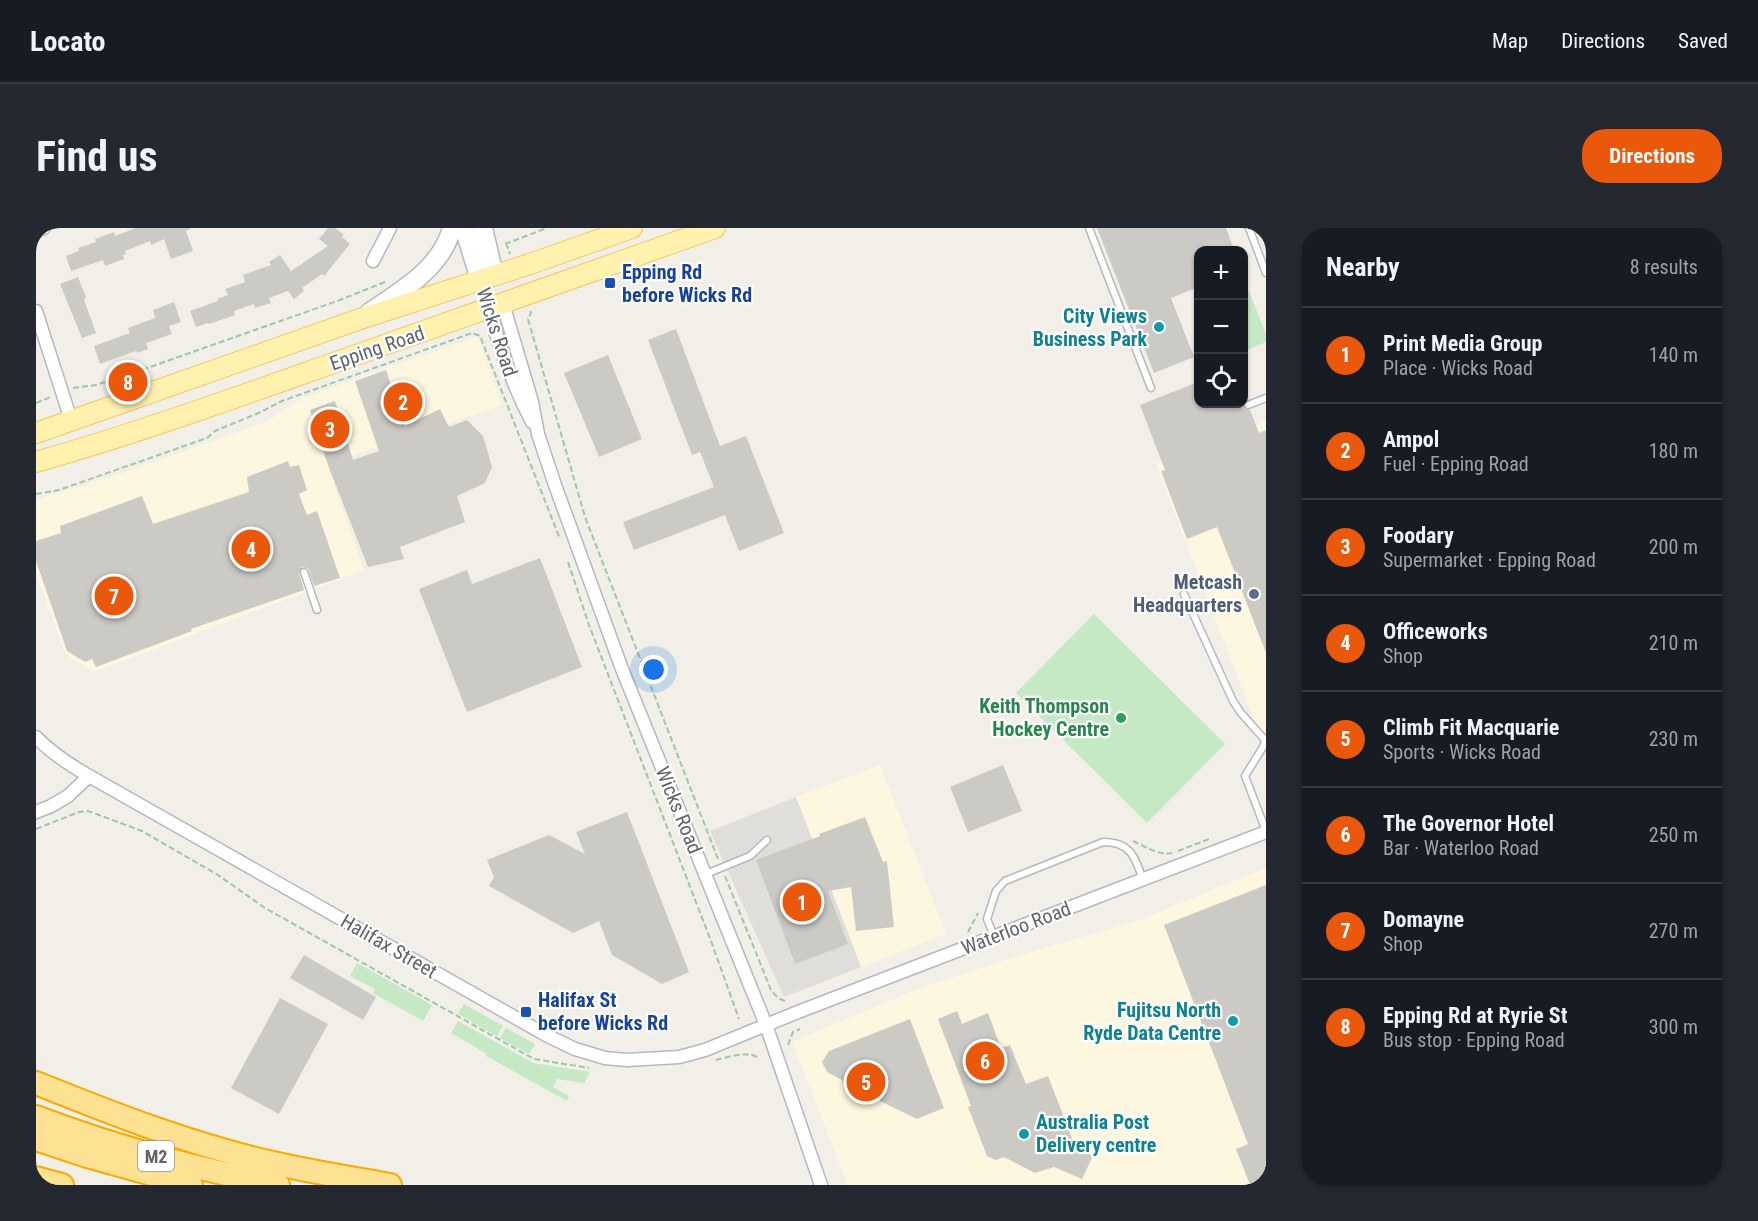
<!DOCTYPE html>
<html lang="en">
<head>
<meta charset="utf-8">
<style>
  body { margin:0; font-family:"Roboto Condensed",sans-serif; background:#242831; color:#f1f3f6 }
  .controls { position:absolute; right:18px; top:18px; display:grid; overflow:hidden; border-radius:12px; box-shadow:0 2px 4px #0004 }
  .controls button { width:54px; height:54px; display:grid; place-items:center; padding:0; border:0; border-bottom:2px solid #363941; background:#171b24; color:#f1f3f6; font:30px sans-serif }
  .you { position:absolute; left:618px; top:442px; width:21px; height:21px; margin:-15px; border:4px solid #fff; border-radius:50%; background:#1a73e8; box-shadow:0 0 0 9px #1a73e833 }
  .badge { display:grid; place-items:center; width:39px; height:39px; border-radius:50%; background:#ea580c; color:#fff; font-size:20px; font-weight:700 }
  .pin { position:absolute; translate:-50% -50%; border:3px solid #fff; box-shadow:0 2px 6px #0006 }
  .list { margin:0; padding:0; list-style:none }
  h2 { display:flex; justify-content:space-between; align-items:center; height:78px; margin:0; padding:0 24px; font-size:26px }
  h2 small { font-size:20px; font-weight:400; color:#9ea1a6 }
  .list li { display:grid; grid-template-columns:39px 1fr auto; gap:18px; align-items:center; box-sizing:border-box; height:96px; padding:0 24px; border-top:2px solid #363941 }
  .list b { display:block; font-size:22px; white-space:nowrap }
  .list p { margin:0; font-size:20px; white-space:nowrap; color:#9ea1a6 }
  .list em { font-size:20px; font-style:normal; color:#9ea1a6 }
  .icon { flex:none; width:33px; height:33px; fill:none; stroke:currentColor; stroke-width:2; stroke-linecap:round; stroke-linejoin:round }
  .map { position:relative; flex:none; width:1230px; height:957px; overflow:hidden; border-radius:24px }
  header { display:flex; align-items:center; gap:36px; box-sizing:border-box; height:84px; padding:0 30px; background:#171b24; border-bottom:2px solid #363941 }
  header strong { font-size:28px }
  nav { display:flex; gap:33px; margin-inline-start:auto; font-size:21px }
  .intro { display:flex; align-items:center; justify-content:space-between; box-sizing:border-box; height:144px; padding:0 36px }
  h1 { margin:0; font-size:42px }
  .button { padding:15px 27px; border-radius:24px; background:#ea580c; color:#fff; font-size:21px; font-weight:700 }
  main { display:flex; gap:36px; padding:0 36px }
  aside { flex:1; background:#171b24; border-radius:24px; box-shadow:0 2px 4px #0004 }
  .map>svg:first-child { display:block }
</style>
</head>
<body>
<header>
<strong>Locato</strong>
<nav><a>Map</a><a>Directions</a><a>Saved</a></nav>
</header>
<div class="intro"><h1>Find us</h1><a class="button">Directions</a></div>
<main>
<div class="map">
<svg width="1230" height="957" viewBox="0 0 1230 957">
  <rect width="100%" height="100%" fill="#f1efe8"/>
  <path fill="#fef7e0" d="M 441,108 L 466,177 L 291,236 L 328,342 L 58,444 L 30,427 L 0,345 L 0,272 L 102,240 L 232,193 L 267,170 Z
    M 1230,193 L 1230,523 L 1120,236 Z
    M 844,537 L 910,706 L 825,739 L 760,569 Z
    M 1230,640 L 1230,957 L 812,957 L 756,814 L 879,762 L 979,729 L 1101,693 Z"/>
  <path fill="#e0deda" d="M 760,569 L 825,739 L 748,769 L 674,603 Z"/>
  <path fill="#c5e8c5" d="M 1210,56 L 1230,106 L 1230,114 L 1208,123 L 1208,57 Z
    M 1058,386 L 1189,516 L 1111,595 L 980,465 Z
    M 321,735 L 396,777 L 387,793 L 337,765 L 339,761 L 314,748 Z
    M 428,776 L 467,798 L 461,808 L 422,786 Z
    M 422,793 L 497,835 L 554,844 L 548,855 L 521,851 L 517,859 L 533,868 L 531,873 L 450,828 L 451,826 L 415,805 Z
    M 470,800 L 499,816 L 493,826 L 464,810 Z"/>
  <path fill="#cccac5" d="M 100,0 L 155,0 L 150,3 L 157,23 L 135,31 L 128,11 L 115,17 L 114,13 L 89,23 L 90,26 L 87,27 L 88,31 L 69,38 L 67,32 L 35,43 L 30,28 L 43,23 L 42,20 L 60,14 L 59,11 L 78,4 L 79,8 Z
    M 292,0 L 299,0 L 308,7 L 306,9 L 314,16 L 288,48 L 286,46 L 266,60 L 268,63 L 258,71 L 252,63 L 233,70 L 235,75 L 219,80 L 218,76 L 198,83 L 199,87 L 173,96 L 172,95 L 160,99 L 154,83 L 182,73 L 181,71 L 192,67 L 189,61 L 209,54 L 207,47 L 235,37 L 233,34 L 244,27 L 255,43 L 292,18 L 283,11 Z
    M 1061,0 L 1190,0 L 1198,22 L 1162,22 L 1162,59 L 1135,70 L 1158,129 L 1118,145 Z
    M 42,49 L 50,69 L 48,72 L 60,105 L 46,110 L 24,56 Z
    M 138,74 L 145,94 L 133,98 L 136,106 L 110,115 L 112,121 L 101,125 L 100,123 L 64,136 L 58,118 L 94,105 L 92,100 L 119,90 L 117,82 Z
    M 640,101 L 684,218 L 710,208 L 748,305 L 703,323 L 689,287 L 598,322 L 587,294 L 678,259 L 664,224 L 656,227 L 612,112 Z
    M 572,127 L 606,211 L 563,229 L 528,145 Z
    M 350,142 L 369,198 L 404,181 L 413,199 L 431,192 L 447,208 L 456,239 L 449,255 L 421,268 L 429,294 L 364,319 L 368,331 L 332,339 L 292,237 L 274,182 L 299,173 L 317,232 L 343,223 L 319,153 Z
    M 1162,154 L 1162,176 L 1207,176 L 1208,181 L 1214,182 L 1223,205 L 1230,202 L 1230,425 L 1181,299 L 1151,311 L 1125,243 L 1129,242 L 1104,177 Z
    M 252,233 L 254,239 L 263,237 L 271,262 L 263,266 L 271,287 L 281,283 L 304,350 L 278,358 L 272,340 L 266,339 L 263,345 L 268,362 L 155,401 L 156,403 L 60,439 L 56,431 L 49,434 L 31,423 L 0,333 L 0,313 L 25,305 L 24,298 L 106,268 L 117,296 L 213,264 L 211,249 Z
    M 504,330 L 546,439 L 431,484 L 383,361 L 431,342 L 436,356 Z
    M 967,537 L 986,583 L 932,604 L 914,559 Z
    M 591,584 L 653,744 L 626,756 L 576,727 L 563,693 L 537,705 L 453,658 L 458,649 L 451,632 L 513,607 L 549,626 L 540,604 Z
    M 829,589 L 847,634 L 851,633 L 858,699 L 820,703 L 815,659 L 792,663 L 812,716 L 759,736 L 720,632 L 784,608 L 783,606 Z
    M 1230,657 L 1230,957 L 1214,957 L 1200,921 L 1212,916 L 1128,697 Z
    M 268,727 L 340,769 L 327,792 L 254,750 Z
    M 244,770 L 292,796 L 243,886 L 195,860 Z
    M 921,783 L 926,796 L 952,785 L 965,820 L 974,817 L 990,856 L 1012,848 L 1039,918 L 1049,914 L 1056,930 L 1046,951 L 1018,939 L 999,945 L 968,929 L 960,932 L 951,928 L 932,879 L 935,878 L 902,791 Z
    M 874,791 L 908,880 L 881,891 L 807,855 L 806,852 L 791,844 L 786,834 L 793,823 Z"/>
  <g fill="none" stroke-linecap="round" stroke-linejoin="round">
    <g stroke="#b5b8bc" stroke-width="9">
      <path id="service" d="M 1053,0 L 1115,160
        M 1213,0 L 1230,45
        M 1212,177 L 1230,170
        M 268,344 L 281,382
        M 1148,366 L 1197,473 L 1205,485 L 1229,512 L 1227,519 L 1209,548 L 1230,603
        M 670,646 L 714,628 L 731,612
        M 958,708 L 951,691 L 960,663 L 969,653 L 1067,614 C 1094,614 1099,628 1107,652"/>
    </g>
    <g stroke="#b5b8bc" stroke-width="15">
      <path id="minor" d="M 0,3 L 8,0
        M 337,33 L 354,0
        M 467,76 L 496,174 L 502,206 L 519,257 L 586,441 L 730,797 L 785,957
        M 452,81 C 464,119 477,158 496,194
        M 0,83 L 35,192
        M 0,509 C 15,525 34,537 53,548 L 510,807 L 539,821 L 569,830 L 591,832 L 643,829 L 669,822 L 762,784 L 1230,604
        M 0,584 L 15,578 L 32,568 L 53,548"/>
    </g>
    <g stroke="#b6babf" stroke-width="21">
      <path id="secondary" d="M 428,0 L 444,51
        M 447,0 L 458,47
        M 333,85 C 366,62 405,41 416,0"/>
    </g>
    <g stroke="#f2c960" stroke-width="22">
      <path id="primary" d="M 0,205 L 324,91 L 494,36 L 596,0
        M 0,234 C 98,206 193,172 289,138 C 419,92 549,46 679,0"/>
    </g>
    <g stroke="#f9ab00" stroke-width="26">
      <path id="motorway" d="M 0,855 C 77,886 156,917 237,935 C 276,944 315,950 354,957
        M 0,889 C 79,919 160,941 242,957
        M 0,911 L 51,928 L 155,957
        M 0,950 L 26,957"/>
    </g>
    <path stroke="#9cc7a9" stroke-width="2" stroke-dasharray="6 3" stroke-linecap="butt" d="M 470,15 L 474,26
      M 469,16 L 511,0
      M 494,83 L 495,85 L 492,91 L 549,289 L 682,631
      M 37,160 L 60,157 L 97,145 L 304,72 L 349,54
      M 0,175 L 15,169
      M 0,266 L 23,262 L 171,210 L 179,203 L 225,184 L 246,173 L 436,105 L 444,108 L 524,311
      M 532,334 L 553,397 L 675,713 L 703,791
      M 0,601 L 43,584 L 52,583 L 106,603 L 182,647 L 229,680 L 498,831 L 553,840
      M 1097,613 C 1110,619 1123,628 1137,625
      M 1142,623 L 1173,611
      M 689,648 L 735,762 L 742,770 L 751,774
      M 932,704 L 942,685
      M 752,817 L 757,804 L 764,801
      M 680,832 C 692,829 710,823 721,829"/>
    <use href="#service" stroke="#fff" stroke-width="6"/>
    <use href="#minor" stroke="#fff" stroke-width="12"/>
    <use href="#secondary" stroke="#fff" stroke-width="18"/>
    <use href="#primary" stroke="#fff2af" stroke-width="20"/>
    <use href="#motorway" stroke="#fde293" stroke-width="22"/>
  </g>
  <g fill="#1a4fb4" stroke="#fff" stroke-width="2">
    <rect x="568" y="49" width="12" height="12" rx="3"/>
    <rect x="484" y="778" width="12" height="12" rx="3"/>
  </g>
  <g fill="#0f9aa8" stroke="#fff" stroke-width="2">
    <circle cx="1123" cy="99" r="6"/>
    <circle cx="1197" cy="793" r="6"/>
    <circle cx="988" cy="906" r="6"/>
  </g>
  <circle fill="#5c6f8a" stroke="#fff" stroke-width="2" cx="1218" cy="366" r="6"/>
  <circle fill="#2e9e5b" stroke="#fff" stroke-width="2" cx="1085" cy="490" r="6"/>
  <g text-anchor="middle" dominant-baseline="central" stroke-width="4.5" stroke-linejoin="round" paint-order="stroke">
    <rect fill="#fff" stroke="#8f9295" stroke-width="1.5" x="102" y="913" width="36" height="30" rx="4.5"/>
    <g font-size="18" font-weight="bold" fill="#5f6368">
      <text x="120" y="928">M2</text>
    </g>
    <g font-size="20" font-weight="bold" fill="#164399" stroke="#fff" text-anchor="start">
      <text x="586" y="44">Epping Rd<tspan x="586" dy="23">before Wicks Rd</tspan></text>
      <text x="502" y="772">Halifax St<tspan x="502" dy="23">before Wicks Rd</tspan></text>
    </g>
    <g font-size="20" font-weight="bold" fill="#0d838f" stroke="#fff" text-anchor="end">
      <text x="1111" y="88">City Views<tspan x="1111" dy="23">Business Park</tspan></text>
      <text x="1185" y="782">Fujitsu North<tspan x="1185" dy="23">Ryde Data Centre</tspan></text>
      <text x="1000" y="894" text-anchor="start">Australia Post<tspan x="1000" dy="23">Delivery centre</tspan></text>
    </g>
    <g font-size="20" fill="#5f6368" stroke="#fff">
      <text transform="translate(461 104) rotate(72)">Wicks Road</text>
      <text transform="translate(341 120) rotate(-19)">Epping Road</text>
      <text transform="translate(643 582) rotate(68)">Wicks Road</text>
      <text transform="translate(980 700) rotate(-21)">Waterloo Road</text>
      <text transform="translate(353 718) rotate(30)">Halifax Street</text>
    </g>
    <g font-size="20" font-weight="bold" fill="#4e5e75" stroke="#fff" text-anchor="end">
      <text x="1206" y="354">Metcash<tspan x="1206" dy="23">Headquarters</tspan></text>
    </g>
    <g font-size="20" font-weight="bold" fill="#27864d" stroke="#fff" text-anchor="end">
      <text x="1073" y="478">Keith Thompson<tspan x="1073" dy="23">Hockey Centre</tspan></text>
    </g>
  </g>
</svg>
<div class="controls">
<button>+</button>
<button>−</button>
<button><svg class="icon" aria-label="locate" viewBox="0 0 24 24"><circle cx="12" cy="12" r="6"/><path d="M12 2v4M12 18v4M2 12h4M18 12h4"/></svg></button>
</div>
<div class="you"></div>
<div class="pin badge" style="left:766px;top:674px">1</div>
<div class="pin badge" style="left:367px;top:174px">2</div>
<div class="pin badge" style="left:294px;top:201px">3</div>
<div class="pin badge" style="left:215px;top:321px">4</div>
<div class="pin badge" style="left:830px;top:854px">5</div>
<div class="pin badge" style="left:949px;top:833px">6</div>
<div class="pin badge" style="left:78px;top:368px">7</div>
<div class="pin badge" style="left:92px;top:154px">8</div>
</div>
<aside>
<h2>Nearby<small>8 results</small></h2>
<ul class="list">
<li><span class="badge">1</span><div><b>Print Media Group</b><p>Place · Wicks Road</p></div><em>140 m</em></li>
<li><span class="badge">2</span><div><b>Ampol</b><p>Fuel · Epping Road</p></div><em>180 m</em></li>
<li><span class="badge">3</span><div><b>Foodary</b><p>Supermarket · Epping Road</p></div><em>200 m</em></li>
<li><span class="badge">4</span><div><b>Officeworks</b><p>Shop</p></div><em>210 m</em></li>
<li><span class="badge">5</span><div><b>Climb Fit Macquarie</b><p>Sports · Wicks Road</p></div><em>230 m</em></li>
<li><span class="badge">6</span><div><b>The Governor Hotel</b><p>Bar · Waterloo Road</p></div><em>250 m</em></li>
<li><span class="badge">7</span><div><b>Domayne</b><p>Shop</p></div><em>270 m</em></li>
<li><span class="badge">8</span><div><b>Epping Rd at Ryrie St</b><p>Bus stop · Epping Road</p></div><em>300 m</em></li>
</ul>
</aside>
</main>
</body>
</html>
